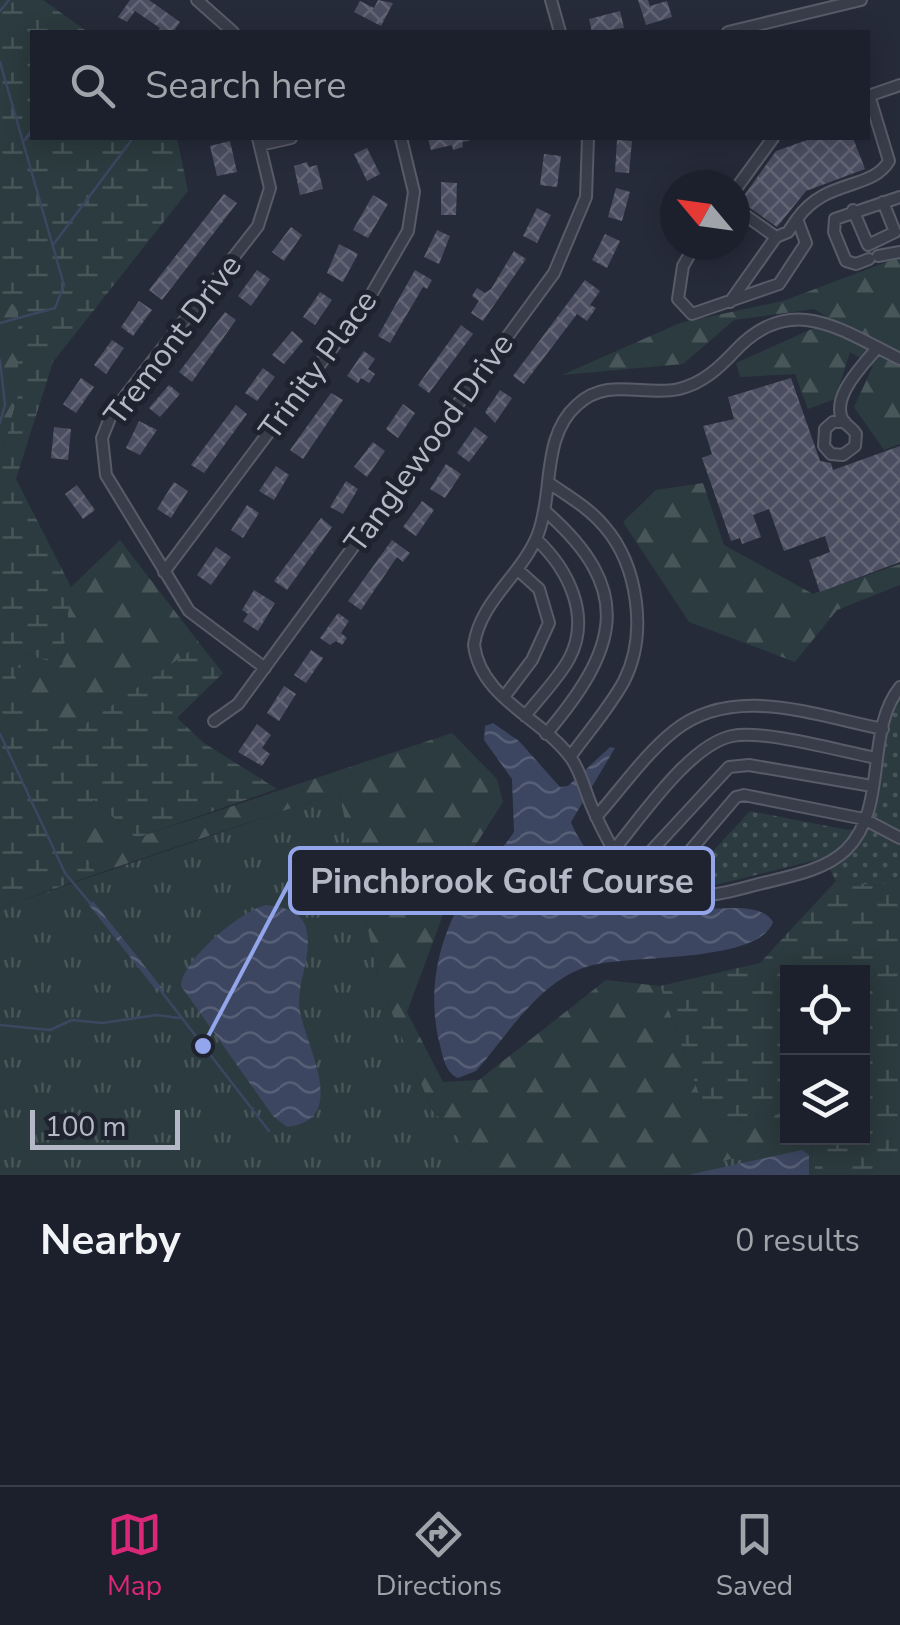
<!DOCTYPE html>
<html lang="en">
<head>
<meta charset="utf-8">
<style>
  body { margin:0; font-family:"Nunito Sans",sans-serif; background:#292d38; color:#f1f3f6 }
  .controls { position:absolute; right:30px; bottom:30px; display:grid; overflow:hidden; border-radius:0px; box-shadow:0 5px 25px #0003 }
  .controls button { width:90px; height:90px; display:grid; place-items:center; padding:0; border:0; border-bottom:2px solid #3a3e48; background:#1c202c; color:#f1f3f6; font:50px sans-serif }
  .compass { position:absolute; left:660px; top:170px; width:90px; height:90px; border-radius:50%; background:#1c202c; box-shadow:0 5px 25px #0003; rotate:299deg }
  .scale { position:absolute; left:30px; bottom:25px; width:150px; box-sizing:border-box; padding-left:10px; border:5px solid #b5b8c6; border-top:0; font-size:28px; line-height:35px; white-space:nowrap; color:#b5b8c6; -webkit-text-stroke:8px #1f222f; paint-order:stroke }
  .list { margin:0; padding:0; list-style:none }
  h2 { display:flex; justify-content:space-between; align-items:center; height:130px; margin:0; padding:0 40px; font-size:42px }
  h2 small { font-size:32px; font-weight:400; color:#a0a3a9 }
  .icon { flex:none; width:55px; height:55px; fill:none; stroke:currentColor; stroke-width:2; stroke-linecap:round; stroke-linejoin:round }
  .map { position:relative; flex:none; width:900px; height:1175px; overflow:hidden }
  .search { position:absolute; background:#1c202c; box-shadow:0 5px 25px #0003; left:30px; right:30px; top:30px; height:110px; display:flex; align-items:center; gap:25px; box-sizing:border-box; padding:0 35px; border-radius:0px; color:#a0a3a9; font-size:38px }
  .sheet { height:310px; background:#1c202c }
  nav { display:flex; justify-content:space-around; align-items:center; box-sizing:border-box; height:140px; border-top:2px solid #3a3e48; background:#1c202c; font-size:28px; color:#a0a3a9 }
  nav a { display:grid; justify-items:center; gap:5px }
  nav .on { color:#db2777 }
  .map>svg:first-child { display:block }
</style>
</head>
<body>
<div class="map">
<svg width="900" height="1175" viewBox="0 0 900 1175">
  <defs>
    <pattern id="grass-tufts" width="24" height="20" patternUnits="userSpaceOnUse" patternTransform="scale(2.5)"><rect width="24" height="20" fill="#2c3b3f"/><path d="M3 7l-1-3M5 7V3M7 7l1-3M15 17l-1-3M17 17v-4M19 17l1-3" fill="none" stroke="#485559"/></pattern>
    <pattern id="forest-firs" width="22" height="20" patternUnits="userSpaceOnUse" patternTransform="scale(2.5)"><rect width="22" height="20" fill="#2c3b3f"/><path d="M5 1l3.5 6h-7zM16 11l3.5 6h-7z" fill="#485559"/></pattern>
    <pattern id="wetland-marsh" width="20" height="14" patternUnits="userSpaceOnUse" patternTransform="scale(2.5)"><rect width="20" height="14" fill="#2c3b3f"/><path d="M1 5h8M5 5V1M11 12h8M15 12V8" fill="none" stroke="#485559"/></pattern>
    <pattern id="park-dots" width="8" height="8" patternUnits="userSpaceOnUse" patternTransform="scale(2.5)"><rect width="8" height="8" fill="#2c3b3f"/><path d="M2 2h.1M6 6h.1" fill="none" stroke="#485559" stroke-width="1.8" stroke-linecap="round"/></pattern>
    <pattern id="water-waves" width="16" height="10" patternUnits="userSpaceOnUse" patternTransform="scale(2.5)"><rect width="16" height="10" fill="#3d4661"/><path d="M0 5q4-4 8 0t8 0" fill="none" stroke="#575f76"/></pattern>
    <pattern id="building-cross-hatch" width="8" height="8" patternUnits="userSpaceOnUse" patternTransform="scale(2.5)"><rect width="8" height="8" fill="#4b4e60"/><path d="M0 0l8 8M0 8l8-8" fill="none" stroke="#636575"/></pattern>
  </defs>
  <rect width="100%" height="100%" fill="#262b3a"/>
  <path fill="url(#grass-tufts)" d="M 339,792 L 379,982 L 432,1110 L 493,1175 L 0,1175 L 0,908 Z
    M 810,1138 L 816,1175 L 670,1175 Z"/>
  <path fill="url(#forest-firs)" d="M 900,257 L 900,444 L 884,450 L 854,407 L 873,366 L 850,352 L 835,399 L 808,409 L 795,374 L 740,377 L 736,363 L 832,320 L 814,309 L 734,320 L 683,364 L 562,375 L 680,323 L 783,301 Z
    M 0,292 L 18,308 L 18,395 L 0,462 Z
    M 703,483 L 724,545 L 813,594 L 900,564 L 900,585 L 837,610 L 795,662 L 689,622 L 623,522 L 656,490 Z
    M 120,540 L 200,644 L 51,748 L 24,708 L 14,672 L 26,654 L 62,664 L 71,587 Z
    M 452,733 L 497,779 L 503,802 L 459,871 L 407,1012 L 443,1082 L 479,1080 L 606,980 L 660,986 L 705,1110 L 730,1123 L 787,1113 L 788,1138 L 810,1138 L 670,1175 L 493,1175 L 432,1110 L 379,982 L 339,792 L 96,874 L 70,828 L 94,800 L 136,838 Z"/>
  <path fill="url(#wetland-marsh)" d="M 0,0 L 43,0 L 88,32 L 32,32 L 32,138 L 177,138 L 188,191 L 53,362 L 16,479 L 71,587 L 62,665 L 26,654 L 14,672 L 24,707 L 59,721 L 52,747 L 200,644 L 223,673 L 177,718 L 204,743 L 277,789 L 136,838 L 94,800 L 70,828 L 96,874 L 0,908 L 0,462 L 18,395 L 18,309 L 0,292 Z
    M 900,876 L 900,1175 L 816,1175 L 810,1138 L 862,1138 L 862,972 L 788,972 L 787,1113 L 730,1123 L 705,1110 L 660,986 L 760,963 L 836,881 L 879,886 Z"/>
  <path fill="url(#park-dots)" d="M 900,697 L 900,876 L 879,886 L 836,881 L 824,858 L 691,891 L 678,889 L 750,811 L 848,830 L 868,827 L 891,712 Z"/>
  <path fill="url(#water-waves)" d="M 493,723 L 519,741 L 560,787 L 568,786 L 610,747 L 615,748 L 571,822 C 580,847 622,900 647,909 C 678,920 757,893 773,922 C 759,963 632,955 593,965 C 542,977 509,1033 476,1071 L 458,1078 C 446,1073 443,1058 440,1045 C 425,989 440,929 474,881 C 486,864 502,850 514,832 L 512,779 L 484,740 L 485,726 Z
    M 93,901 L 162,988 L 156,990 L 89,905 Z
    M 266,905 C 280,907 299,909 305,925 C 314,950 299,977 299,1002 C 299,1037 355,1119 287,1127 L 273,1116 L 181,986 C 182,960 240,911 266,905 Z
    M 802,1150 L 809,1155 L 809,1175 L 688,1175 Z"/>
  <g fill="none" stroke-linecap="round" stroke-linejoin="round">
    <path stroke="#3d4661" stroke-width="2.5" d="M 0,11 L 9,0
      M 0,62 L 64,285 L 55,308 L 0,323
      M 25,140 L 32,129
      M 53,245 L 133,138
      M 0,360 L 5,405 L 0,423
      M 0,734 L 65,873 L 90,903
      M 158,987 L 269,1131
      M 0,1025 L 50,1030 L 72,1020 L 102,1023 L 157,1015 L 179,1018"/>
  </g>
  <path fill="url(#building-cross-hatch)" d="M 130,0 L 149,0 L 180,22 L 173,32 L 157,32 L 160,28 L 135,11 L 127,22 L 118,17 Z
    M 378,0 L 393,3 L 381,26 L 354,12 L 360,1 L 374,8 Z
    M 638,0 L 648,0 L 650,6 L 667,1 L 672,17 L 646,25 Z
    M 620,11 L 624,28 L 592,32 L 589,19 Z
    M 428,138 L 468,138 L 469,141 L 462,142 L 463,147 L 453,150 L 452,145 L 431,150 Z
    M 813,138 L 853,138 L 865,169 L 806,191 L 777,227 L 740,201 L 776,151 Z
    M 617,140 L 632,141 L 629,173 L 615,172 Z
    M 230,141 L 237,172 L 217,176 L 210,146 Z
    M 367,148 L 380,174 L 367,181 L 354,154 Z
    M 544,154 L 561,156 L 557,187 L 540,185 Z
    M 307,162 L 309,167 L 317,165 L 323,189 L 300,195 L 294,166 Z
    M 441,182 L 457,183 L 456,215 L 441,215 Z
    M 616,188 L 630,192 L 622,221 L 608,217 Z
    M 224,194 L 237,203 L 162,300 L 149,290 Z
    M 373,195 L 388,204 L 368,238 L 353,230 Z
    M 537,208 L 551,215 L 537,243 L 523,236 Z
    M 291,227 L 302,235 L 284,261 L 272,252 Z
    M 437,230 L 450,236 L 439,264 L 424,257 Z
    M 605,234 L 620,241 L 607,268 L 592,260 Z
    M 339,244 L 358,254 L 343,282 L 327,273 Z
    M 514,251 L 526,259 L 483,321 L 471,313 L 479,301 L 472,296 L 477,288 L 485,293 L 491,289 Z
    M 257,270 L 270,279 L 251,306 L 238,296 Z
    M 415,270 L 432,280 L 427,289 L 423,287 L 390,343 L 378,336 Z
    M 585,280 L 600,291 L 590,305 L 596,308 L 587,321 L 577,314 L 524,384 L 513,376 Z
    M 320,292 L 332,300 L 315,325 L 303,317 Z
    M 139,301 L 152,310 L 133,336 L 121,327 Z
    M 225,312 L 236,320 L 192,382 L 179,372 Z
    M 461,325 L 473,334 L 429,393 L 418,385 Z
    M 292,331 L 303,341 L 284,364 L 272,355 Z
    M 112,340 L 124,348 L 106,374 L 94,365 Z
    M 364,351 L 375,359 L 368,369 L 375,374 L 369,383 L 361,378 L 358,383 L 347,376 Z
    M 263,368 L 275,377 L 257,401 L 245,393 Z
    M 81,378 L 94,387 L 76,413 L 63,404 Z
    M 791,378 L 820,461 L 831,463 L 833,470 L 900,446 L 900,562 L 820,592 L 809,560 L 830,552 L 825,536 L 784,551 L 769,509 L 753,515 L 761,537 L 742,544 L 740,538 L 731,541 L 702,458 L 712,454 L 703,426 L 734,419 L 728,397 Z
    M 169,385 L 180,394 L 160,417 L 149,408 Z
    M 500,390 L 512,398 L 495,423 L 485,412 Z
    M 331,393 L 343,400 L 303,459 L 290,450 Z
    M 403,404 L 415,413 L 398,438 L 386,429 Z
    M 236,405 L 247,414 L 204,473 L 191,465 Z
    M 139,421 L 157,430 L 140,455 L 126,448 Z
    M 54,427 L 71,429 L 68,460 L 51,458 Z
    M 475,427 L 488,437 L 469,462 L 457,453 Z
    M 373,442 L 385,451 L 367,477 L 354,467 Z
    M 446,464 L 461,474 L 445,498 L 430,489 Z
    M 276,466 L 289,475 L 274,500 L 259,491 Z
    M 346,481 L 358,489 L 343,514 L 330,507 Z
    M 174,482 L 188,491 L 171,518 L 157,509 Z
    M 77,485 L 95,510 L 83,519 L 65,494 Z
    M 422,501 L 434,510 L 416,536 L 403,527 Z
    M 247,505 L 259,513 L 243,538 L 231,530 Z
    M 321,518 L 332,527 L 287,590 L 274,581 Z
    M 392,540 L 410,553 L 403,562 L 397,557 L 361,610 L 348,601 Z
    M 216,547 L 231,557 L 211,585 L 197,575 Z
    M 254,590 L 275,603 L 258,631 L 243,621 L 248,614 L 242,610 Z
    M 338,613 L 349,621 L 341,633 L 347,638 L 342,645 L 336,641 L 330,645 L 320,638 Z
    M 311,650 L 323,658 L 306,683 L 294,675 Z
    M 284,686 L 296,694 L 279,721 L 267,713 Z
    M 257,724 L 271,735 L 262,748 L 270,754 L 262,766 L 238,752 Z"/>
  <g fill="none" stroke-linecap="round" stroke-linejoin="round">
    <g stroke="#585b68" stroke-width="14">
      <path id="minor" d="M 197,0 L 233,32
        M 551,0 L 560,32
        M 728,32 L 861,0
        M 868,96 L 900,85
        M 258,138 L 270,188 L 258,226 L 112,413 L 102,438 L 106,475 L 189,611 L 265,668
        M 260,145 L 291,138
        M 735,190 L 773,138
        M 735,208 L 776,237
        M 853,210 L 868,245 L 895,232 L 883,202
        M 695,245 L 683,266 L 678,299 L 692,314 L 779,284 L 806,243 L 797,219 C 826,178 871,191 889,161 L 869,95
        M 878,256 L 900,252
        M 869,259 L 856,264 L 846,261 L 834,232 L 835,219 L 900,197
        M 730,302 L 776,237 L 788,232 L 797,219
        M 900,359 C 841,330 791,291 735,351 C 719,368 703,383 679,389 C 644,397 608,376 577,405 C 541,437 554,492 538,534 C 522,575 480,601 474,645 C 481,699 542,718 571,758 C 581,772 585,791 592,807 C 631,896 659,912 755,885 C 785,877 823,872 846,850 C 889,808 864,732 900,687
        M 845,422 L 833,422 L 825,429 L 824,446 L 831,454 L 843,455 L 855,446 L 856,434 C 853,429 848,426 844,422 C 828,399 864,364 877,348
        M 549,483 C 568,496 589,508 604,526 C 638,565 648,634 624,681 C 610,707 588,732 570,757
        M 545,511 C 637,591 617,650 546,734
        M 164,572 L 368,300 L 408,231 L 414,192 L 401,138
        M 504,697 L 532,660 L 549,623 L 539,589 L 518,570
        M 525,716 C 539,698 558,679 569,659 C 592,616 568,569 536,539
        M 214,721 L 238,704 L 554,273 L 586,197 L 588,138
        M 596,817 C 621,789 645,754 674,731 C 734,683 816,716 883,729
        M 612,852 C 641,818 689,745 732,736 C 763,729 843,752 877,758
        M 629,875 L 729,767 L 749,765 L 872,786
        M 654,893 L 736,797 L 744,795 L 864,819 L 900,838"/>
    </g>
    <use href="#minor" stroke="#393d4a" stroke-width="10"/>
  </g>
  <g text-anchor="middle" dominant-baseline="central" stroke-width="10" stroke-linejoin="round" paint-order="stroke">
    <g font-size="32" fill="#b5b8c6" stroke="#1f222f">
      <text transform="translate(173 340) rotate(-53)">Tremont Drive</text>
      <text transform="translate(318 365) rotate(-54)">Trinity Place</text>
      <text transform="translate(429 443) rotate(-54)">Tanglewood Drive</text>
    </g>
  </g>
  <path fill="none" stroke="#94a6eb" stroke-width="4" d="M203 1046L290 881"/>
  <circle fill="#94a6eb" stroke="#1f222f" stroke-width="4" cx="203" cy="1046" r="10"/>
  <rect fill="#1f222f" stroke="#94a6eb" stroke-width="4" x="290" y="848" width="423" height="65" rx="10"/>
  <g font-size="35" text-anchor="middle" font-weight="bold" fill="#b5b8c6">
    <text x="502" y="893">Pinchbrook Golf Course</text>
  </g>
</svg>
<div class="controls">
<button><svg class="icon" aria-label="locate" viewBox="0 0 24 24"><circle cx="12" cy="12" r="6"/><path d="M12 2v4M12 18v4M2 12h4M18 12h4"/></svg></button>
<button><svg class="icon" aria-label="layers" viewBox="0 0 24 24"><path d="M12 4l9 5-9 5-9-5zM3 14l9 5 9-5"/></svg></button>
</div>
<svg class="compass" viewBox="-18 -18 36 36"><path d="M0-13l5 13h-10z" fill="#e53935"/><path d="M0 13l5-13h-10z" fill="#a0a3a9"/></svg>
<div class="scale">100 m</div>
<div class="search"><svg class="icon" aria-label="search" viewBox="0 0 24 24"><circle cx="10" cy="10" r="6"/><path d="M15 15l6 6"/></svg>Search here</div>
</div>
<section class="sheet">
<h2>Nearby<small>0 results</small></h2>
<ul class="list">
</ul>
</section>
<nav>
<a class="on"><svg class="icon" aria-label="map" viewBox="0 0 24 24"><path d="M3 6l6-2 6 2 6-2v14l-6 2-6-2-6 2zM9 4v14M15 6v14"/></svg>Map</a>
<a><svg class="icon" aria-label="directions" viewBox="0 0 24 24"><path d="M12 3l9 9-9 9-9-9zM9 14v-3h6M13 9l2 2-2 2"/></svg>Directions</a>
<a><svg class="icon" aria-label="saved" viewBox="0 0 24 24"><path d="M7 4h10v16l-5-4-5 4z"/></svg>Saved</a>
</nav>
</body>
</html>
